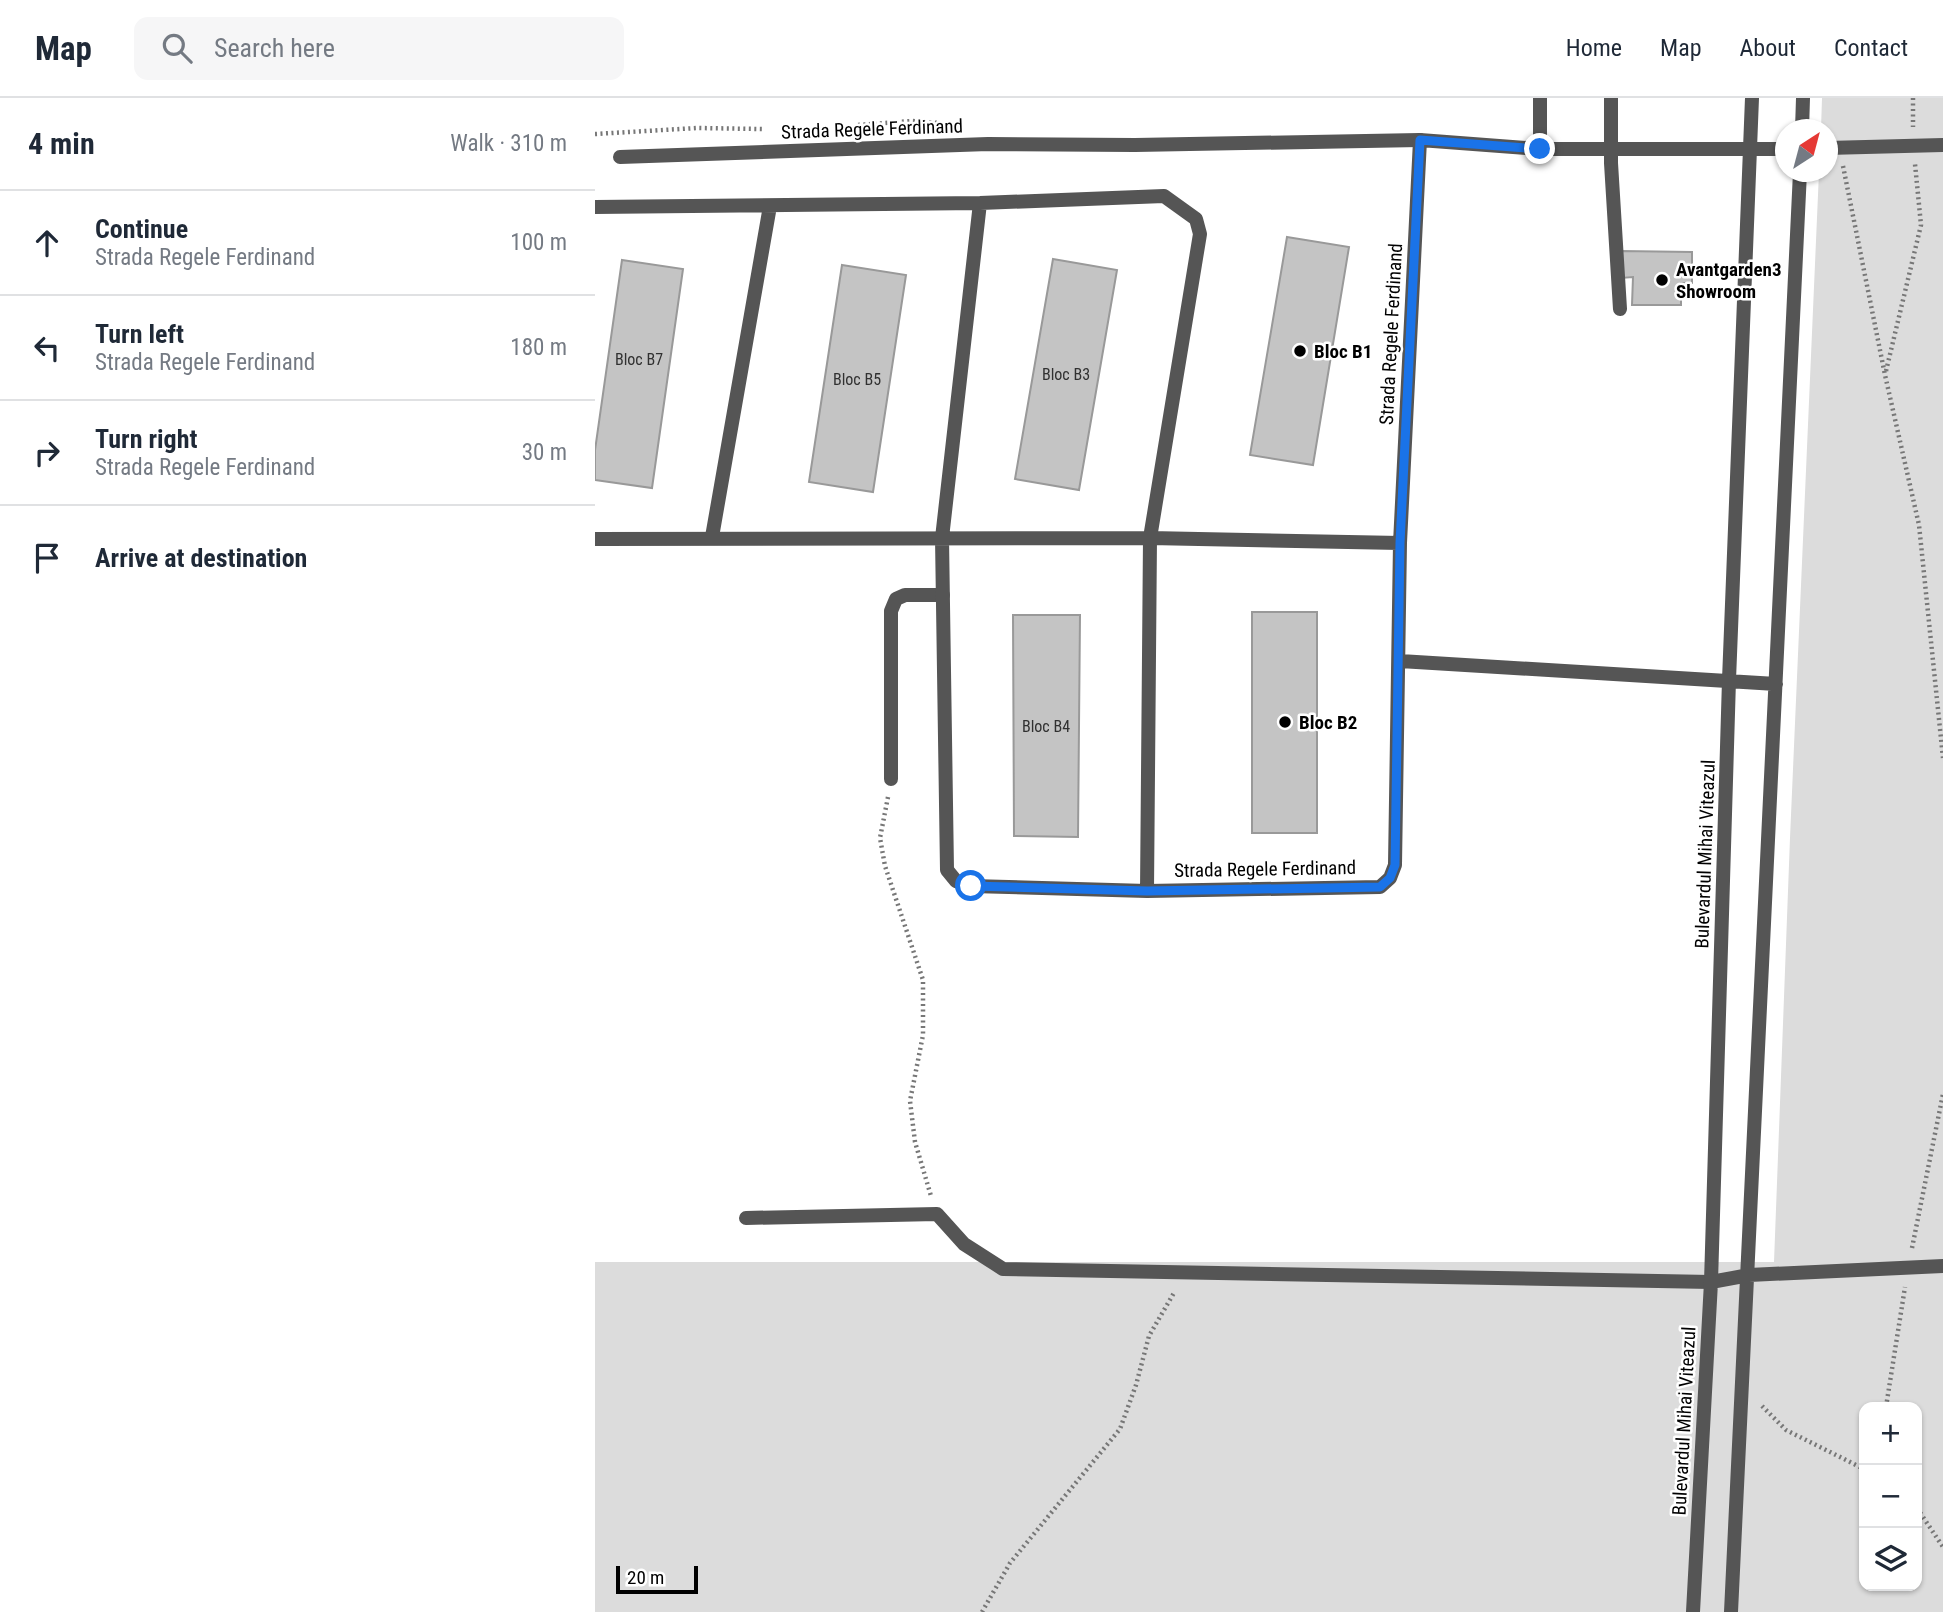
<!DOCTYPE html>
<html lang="en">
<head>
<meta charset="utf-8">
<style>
  body { margin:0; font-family:"Roboto Condensed",sans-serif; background:#f6f6f7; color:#1f2937 }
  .controls { position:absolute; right:21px; bottom:21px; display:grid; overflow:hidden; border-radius:14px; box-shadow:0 2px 5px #0004 }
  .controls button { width:63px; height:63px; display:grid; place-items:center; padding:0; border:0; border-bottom:2px solid #e0e1e3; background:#fff; color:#1f2937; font:35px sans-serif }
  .compass { position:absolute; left:1180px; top:21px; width:63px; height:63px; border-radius:50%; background:#fff; box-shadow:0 2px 5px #0004; rotate:36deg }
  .scale { position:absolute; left:21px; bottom:18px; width:82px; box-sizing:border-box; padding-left:7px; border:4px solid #000; border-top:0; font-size:19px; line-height:24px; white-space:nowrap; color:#000; -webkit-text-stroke:5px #fff; paint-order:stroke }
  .stop { position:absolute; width:21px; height:21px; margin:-16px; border:5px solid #1a73e8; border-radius:50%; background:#fff }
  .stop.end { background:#1a73e8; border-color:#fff; box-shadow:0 2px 7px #0008 }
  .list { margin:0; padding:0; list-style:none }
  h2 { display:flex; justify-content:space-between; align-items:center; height:91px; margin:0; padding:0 28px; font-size:30px }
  h2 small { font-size:23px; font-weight:400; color:#747a83 }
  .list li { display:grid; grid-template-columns:46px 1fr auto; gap:21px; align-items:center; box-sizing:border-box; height:105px; padding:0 28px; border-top:2px solid #e0e1e3 }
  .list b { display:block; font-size:26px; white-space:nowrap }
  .list p { margin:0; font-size:23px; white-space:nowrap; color:#747a83 }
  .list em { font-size:23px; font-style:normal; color:#747a83 }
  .icon { flex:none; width:38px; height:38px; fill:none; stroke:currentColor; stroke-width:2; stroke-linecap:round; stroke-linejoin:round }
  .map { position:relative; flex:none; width:1348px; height:1514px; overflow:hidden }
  header { display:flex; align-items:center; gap:42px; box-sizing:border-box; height:98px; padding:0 35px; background:#fff; border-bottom:2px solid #e0e1e3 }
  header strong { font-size:33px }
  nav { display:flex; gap:38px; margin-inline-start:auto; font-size:24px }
  .search { width:490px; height:63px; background:#f6f6f7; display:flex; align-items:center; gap:18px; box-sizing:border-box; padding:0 24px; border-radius:14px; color:#747a83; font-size:26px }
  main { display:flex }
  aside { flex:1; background:#fff }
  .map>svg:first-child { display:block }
</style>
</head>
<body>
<header>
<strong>Map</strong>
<div class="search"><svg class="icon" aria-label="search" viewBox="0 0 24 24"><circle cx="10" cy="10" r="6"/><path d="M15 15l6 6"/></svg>Search here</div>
<nav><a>Home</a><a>Map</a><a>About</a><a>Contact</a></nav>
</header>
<main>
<aside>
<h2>4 min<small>Walk · 310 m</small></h2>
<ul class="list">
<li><svg class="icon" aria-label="ahead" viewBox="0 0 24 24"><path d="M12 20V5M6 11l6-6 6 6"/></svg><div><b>Continue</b><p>Strada Regele Ferdinand</p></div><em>100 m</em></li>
<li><svg class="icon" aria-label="left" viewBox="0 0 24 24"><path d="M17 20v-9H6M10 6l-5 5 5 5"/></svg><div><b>Turn left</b><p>Strada Regele Ferdinand</p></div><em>180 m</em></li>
<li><svg class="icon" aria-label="right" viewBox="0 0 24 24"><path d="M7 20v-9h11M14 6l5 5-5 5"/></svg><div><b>Turn right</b><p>Strada Regele Ferdinand</p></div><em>30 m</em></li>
<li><svg class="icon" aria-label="arrive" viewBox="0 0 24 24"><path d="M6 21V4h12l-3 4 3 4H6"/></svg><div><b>Arrive at destination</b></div></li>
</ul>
</aside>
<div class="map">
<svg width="1348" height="1514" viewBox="0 0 1348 1514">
  <rect width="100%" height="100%" fill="#fff"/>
  <path fill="#dcdcdc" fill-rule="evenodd" d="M 1227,0 L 1348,0 L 1348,1514 L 0,1514 L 0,1164 L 1179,1164 L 1195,740 L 1224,74 L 1232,74 L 1232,32 L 1226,31 ZM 1269,1309 L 1322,1309 L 1322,1488 L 1269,1488 Z"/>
  <path fill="#c4c4c4" stroke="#999" stroke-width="2" d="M 692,139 L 754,149 L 718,367 L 655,357 Z
    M 1026,153 L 1097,154 L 1097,185 L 1086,185 L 1086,207 L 1037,207 L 1038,179 L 1026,180 Z
    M 458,161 L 522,172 L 484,392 L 420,381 Z
    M 27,162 L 88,171 L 57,390 L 0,382 L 0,352 Z
    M 247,167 L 311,177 L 278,394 L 214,384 Z
    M 657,514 L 722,514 L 722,735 L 657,735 Z
    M 418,517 L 485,517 L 483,739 L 419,738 Z"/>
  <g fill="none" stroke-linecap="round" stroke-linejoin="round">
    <path stroke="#777" stroke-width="4.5" stroke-dasharray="2 3.5" stroke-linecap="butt" d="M 1318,0 L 1318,29
      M 263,27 L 317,23 L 345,25
      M 0,36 L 102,30 L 167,31
      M 1248,68 L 1290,277 L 1324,427 L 1348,660
      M 1291,273 L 1326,127 L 1320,66
      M 293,699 L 285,740 L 290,768 L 328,882 L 328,937 L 315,1003 L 320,1044 L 336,1098
      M 1317,1150 L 1348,996
      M 1167,1308 L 1191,1332 L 1269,1371
      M 1291,1309 L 1310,1189
      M 1322,1410 L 1348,1449
      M 387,1514 L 415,1465 L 525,1331 L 541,1287 L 554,1238 L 580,1193"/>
    <path stroke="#555" stroke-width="14" d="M 945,0 L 945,51
      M 1016,0 L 1016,65 L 1025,211
      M 25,59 L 393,46 L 540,47 L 825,42
      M 296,681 L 296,513 L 301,501 L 310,497 L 348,497
      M 151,1120 L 342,1116 L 369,1146 L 408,1171 L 1116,1184"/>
    <path stroke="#555" stroke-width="14" d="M 1207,32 L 1208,0
      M 1232,50 L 1348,47
      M 385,105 L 347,440 L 352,772 L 361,783 L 376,788 L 552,793 L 785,789 L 795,780 L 800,767 L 805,445 L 825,42 L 945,51 L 1190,51
      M 0,109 L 385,105 L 569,98 L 601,121 L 605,136 L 555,440 L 552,793
      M 117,439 L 175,108
      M 0,441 L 555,440 L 805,445
      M 805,563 L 1181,586
      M 1116,1184 L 1154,1177 L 1348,1168
      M 1098,1514 L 1116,1184 L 1134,582 L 1157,0
      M 1136,1514 L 1205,74"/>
  </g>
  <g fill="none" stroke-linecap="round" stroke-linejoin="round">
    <path stroke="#1a73e8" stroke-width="9" d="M 376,788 L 552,793 L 785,789 L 795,780 L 800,767 L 805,445 L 825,42 L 945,51"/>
  </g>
  <g fill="#000" stroke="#fff" stroke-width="2.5">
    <circle cx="1067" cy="182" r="7"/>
    <circle cx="705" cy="253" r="7"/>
    <circle cx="690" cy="624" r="7"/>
  </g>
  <g text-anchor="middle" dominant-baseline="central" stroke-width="5" stroke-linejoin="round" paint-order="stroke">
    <g font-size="16" fill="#313131">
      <text x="44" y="261">Bloc B7</text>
      <text x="471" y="276">Bloc B3</text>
      <text x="262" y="281">Bloc B5</text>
      <text x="451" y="628">Bloc B4</text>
    </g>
    <g font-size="19" fill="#000" stroke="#fff">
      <text transform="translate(277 31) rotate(-2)">Strada Regele Ferdinand</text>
      <text transform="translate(796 236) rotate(-87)">Strada Regele Ferdinand</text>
      <text transform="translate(1110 756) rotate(-88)">Bulevardul Mihai Viteazul</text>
      <text transform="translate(670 771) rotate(-1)">Strada Regele Ferdinand</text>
      <text transform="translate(1089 1323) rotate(-87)">Bulevardul Mihai Viteazul</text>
    </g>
    <g font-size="19" font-weight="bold" fill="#000" stroke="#fff" text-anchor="start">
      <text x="1081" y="171">Avantgarden3<tspan x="1081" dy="22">Showroom</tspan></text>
      <text x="719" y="253">Bloc B1</text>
      <text x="704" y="624">Bloc B2</text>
    </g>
  </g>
</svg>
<div class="controls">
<button>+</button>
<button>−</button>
<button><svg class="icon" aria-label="layers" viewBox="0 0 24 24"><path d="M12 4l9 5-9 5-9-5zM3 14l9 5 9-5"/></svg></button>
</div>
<svg class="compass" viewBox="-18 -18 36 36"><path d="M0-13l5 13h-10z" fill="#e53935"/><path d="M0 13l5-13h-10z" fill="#747a83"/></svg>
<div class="scale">20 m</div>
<div class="stop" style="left:376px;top:788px"></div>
<div class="stop end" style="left:945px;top:51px"></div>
</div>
</main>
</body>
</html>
